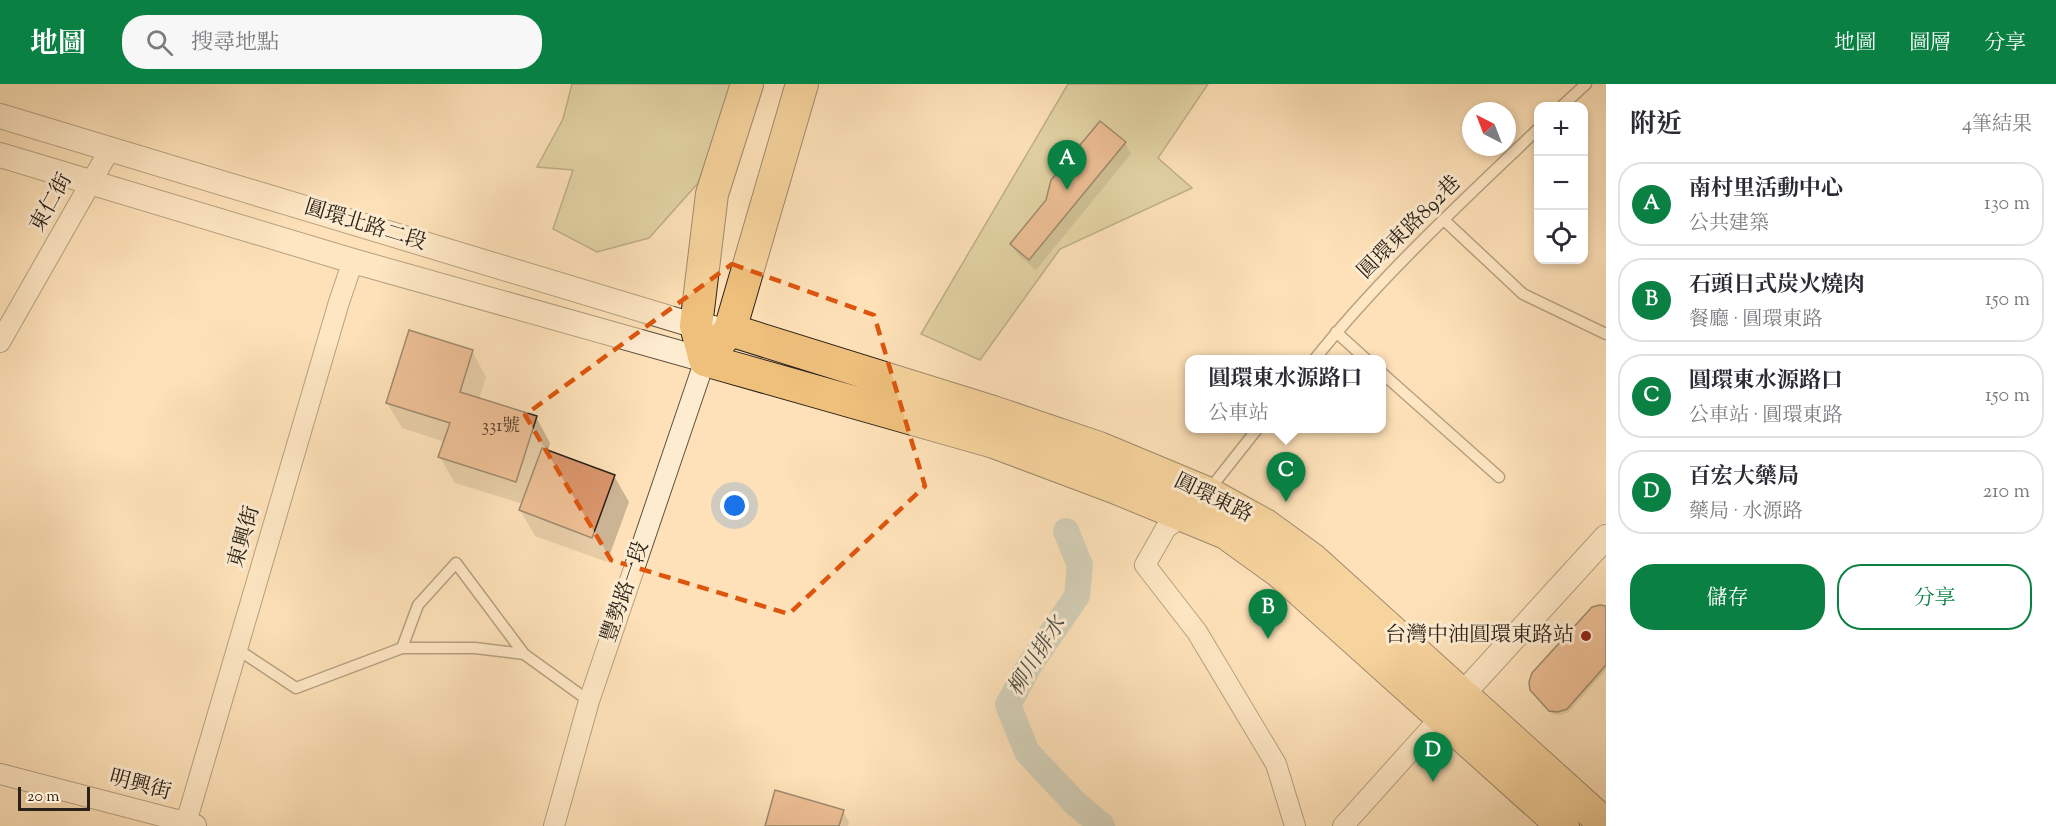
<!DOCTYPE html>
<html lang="zh-TW">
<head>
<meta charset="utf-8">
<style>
  body { margin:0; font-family:"Sorts Mill Goudy","Noto Serif TC",serif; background:#f7f7f7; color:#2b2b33 }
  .controls { position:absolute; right:18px; top:18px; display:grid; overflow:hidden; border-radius:12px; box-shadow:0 3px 9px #0003 }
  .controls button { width:54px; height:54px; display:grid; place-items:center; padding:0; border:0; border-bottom:2px solid #e1e1e2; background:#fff; color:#2b2b33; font:30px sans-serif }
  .compass { position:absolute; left:1462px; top:18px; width:54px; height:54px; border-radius:50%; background:#fff; box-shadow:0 3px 9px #0003; rotate:318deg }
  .scale { position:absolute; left:18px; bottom:15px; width:72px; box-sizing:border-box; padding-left:6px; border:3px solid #2a2219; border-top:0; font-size:16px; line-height:21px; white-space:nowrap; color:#2a2219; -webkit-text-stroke:4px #feecd1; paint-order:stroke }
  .you { position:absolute; left:735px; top:422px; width:21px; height:21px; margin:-15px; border:4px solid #fff; border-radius:50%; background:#1a73e8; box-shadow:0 0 0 9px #1a73e833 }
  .badge { display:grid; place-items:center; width:39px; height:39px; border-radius:50%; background:#0b8043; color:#fff; font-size:20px; font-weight:700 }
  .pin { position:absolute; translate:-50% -50px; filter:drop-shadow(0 2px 3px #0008) }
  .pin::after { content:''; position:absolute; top:32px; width:21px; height:18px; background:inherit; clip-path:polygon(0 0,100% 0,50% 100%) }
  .popup { position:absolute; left:1185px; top:271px; width:201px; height:78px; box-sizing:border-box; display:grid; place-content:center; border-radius:12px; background:#fff; filter:drop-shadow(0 2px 4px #0005); font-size:20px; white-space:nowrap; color:#7c7c81 }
  .popup b { font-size:22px; color:#2b2b33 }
  .popup::after { content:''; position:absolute; left:50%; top:100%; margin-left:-12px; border:12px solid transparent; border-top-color:#fff }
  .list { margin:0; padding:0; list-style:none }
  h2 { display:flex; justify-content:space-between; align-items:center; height:78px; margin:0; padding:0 24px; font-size:26px }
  h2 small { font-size:20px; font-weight:400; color:#7c7c81 }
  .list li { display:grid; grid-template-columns:39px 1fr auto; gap:18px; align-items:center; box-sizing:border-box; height:84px; margin:0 12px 12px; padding:0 12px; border:2px solid #e1e1e2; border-radius:24px }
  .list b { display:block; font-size:22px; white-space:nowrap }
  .list p { margin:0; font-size:20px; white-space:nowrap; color:#7c7c81 }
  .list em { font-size:20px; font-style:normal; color:#7c7c81 }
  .actions { display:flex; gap:12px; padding:18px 24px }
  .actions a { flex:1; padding:14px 0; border:2px solid #0b8043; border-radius:24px; text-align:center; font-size:21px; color:#0b8043 }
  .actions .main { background:#0b8043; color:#fff }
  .icon { flex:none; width:33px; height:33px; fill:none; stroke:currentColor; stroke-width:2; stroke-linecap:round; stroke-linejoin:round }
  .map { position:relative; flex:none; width:1606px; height:742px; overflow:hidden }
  header { display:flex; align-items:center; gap:36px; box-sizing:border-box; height:84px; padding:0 30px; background:#0b8043; color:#fff }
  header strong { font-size:28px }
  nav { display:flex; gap:33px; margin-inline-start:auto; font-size:21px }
  .search { width:420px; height:54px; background:#f7f7f7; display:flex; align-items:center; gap:15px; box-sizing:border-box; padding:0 21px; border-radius:24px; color:#7c7c81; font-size:22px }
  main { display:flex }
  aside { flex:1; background:#fff }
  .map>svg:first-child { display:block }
</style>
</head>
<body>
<header>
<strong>地圖</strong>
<div class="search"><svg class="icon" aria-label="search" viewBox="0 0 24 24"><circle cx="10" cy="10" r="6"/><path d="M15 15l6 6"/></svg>搜尋地點</div>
<nav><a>地圖</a><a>圖層</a><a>分享</a></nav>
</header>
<main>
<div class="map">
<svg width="1606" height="742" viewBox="0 0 1606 742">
  <rect width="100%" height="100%" fill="#fee1b8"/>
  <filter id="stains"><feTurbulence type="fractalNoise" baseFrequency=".00333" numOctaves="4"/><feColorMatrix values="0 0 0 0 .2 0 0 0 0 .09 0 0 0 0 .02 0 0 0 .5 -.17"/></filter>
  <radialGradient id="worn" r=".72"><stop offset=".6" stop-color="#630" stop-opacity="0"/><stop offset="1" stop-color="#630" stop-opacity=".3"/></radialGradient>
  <path fill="#c2c28d" stroke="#767253" stroke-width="1.5" d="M 572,0 L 735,0 L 698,99 L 649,154 L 597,168 L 553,145 L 573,86 L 537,83 L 563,35 Z
    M 1068,0 L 1208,0 L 1158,74 L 1192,104 L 1060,165 L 980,276 L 921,250 Z"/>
  <path fill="#0003" d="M 1125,59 L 1131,70 L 1036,186 L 1018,171 L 1011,160 L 1047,117 Z
    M 472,267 L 486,293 L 479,315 L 536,333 L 550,359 L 548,368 L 614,392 L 629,418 L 607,478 L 535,452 L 520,426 L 523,420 L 455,399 L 440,373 L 445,358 L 402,344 L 387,319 Z
    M 1606,524 L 1606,586 L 1569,628 L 1561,631 L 1552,630 L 1533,610 Z
    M 843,727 L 849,738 L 848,742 L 767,742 Z"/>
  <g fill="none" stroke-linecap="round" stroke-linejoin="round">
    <path stroke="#a3bbb9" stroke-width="26" d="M 1066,447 L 1080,481 L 1077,512 L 1029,582 L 1008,621 L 1027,668 L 1075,719 L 1102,742"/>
  </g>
  <path fill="#db956b" stroke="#2a2219" stroke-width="1.5" d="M 1100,37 L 1126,58 L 1029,176 L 1010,160 L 1046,116 L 1051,96 Z
    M 409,246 L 473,266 L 460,308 L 537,332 L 516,398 L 438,373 L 450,339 L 386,319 Z
    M 542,364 L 615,391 L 592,454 L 519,426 Z
    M 1600,521 L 1606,522 L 1606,581 L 1567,625 L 1558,628 L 1549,627 L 1530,606 L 1529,598 L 1532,589 L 1592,523 Z
    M 775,706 L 844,726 L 839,742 L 765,742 Z"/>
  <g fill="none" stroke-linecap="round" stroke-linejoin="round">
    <g stroke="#5f5241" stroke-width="13">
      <path id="service" d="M 1562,22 L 1586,0
        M 1444,136 L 1523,210 L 1606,250
        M 1336,248 L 1367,276
        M 1314,276 C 1381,192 1461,119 1538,45
        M 1382,289 L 1499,393
        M 1209,406 L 1258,344
        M 402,564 L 418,521 L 456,479 L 524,570
        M 237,565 L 296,604 L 402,564 L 475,564 L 524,570 L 589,617"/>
    </g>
    <g stroke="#5f5241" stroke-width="22">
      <path id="minor" d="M 0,258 L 110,65
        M 1185,431 L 1166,444 L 1145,481 L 1197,548 L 1276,680 L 1295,742
        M 0,690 L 196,741
        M 185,742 L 339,218 L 353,177
        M 554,742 L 589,617 L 705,276
        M 1343,742 L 1441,633"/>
    </g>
    <g stroke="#5f5241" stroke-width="26">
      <path id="tertiary" d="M 0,32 L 696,242 L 713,244
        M 0,71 L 353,177 L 705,276
        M 1450,624 L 1606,453"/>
    </g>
    <g stroke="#2a2219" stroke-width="34">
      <path id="primary" d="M 730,246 L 993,328 L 1099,364 L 1207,409 L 1265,441 L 1313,476 L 1606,741
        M 717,261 L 730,246 L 802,0
        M 705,276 L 994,358 L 1114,403 L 1226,449 L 1280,488 L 1563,742
        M 705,276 L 696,242 L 712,110 L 747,0"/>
    </g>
    <use href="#service" stroke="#feecd1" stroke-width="10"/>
    <use href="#minor" stroke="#feecd1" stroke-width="20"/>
    <use href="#tertiary" stroke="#feecd1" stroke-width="24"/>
    <use href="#primary" stroke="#efc07c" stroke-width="32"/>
  </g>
  <path d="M0 0H1606V742H0ZM 732,180 L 874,231 L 925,402 L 789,530 L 611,476 L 525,331 Z" fill="#fee1b8" fill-opacity=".55" fill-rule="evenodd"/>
  <path fill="none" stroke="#de560d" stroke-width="4.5" stroke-dasharray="12 8" stroke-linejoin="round" d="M 732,180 L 874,231 L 925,402 L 789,530 L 611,476 L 525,331 Z"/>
  <circle fill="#8f2418" stroke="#feecd1" stroke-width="2" cx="1586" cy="552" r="6"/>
  <g text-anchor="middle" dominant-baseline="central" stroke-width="6" stroke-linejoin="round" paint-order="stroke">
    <g font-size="18" fill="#563f2e">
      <text x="501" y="343">331號</text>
    </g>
    <g font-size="21" fill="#2a2219" stroke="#feecd1">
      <text transform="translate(52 119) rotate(-61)">東仁街</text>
      <text transform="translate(365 142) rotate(17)">圓環北路二段</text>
      <text transform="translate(1410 144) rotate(-45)">圓環東路892巷</text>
      <text transform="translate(1213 415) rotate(26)">圓環東路</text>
      <text transform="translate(245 453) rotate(-74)">東興街</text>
      <text transform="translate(626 508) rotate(-71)">豐勢路一段</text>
      <text transform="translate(140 702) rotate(15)">明興街</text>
    </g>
    <g font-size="21" fill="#2a2219" stroke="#feecd1" text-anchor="end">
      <text x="1574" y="552">台灣中油圓環東路站</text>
    </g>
    <g font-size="22" font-style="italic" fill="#4e5049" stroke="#feecd1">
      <text transform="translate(1038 573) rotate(-58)">柳川排水</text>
    </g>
  </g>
  <rect width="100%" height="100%" filter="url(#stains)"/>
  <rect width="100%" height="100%" fill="url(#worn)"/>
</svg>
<div class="controls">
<button>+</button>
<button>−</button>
<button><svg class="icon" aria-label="locate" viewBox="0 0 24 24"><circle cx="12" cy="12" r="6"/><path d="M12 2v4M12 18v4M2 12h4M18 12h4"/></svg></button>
</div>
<svg class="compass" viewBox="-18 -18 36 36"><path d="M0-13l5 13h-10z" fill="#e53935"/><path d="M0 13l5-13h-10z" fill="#7c7c81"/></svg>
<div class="scale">20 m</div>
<div class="you"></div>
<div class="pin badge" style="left:1067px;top:106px">A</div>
<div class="pin badge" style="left:1268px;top:555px">B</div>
<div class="pin badge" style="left:1286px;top:418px">C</div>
<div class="popup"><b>圓環東水源路口</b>公車站</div>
<div class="pin badge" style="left:1433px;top:698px">D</div>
</div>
<aside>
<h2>附近<small>4筆結果</small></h2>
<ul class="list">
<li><span class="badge">A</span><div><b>南村里活動中心</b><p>公共建築</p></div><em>130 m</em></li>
<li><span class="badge">B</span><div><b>石頭日式炭火燒肉</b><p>餐廳 · 圓環東路</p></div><em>150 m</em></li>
<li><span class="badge">C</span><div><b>圓環東水源路口</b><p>公車站 · 圓環東路</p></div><em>150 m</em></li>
<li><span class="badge">D</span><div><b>百宏大藥局</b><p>藥局 · 水源路</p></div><em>210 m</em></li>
</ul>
<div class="actions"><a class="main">儲存</a><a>分享</a></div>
</aside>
</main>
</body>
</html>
